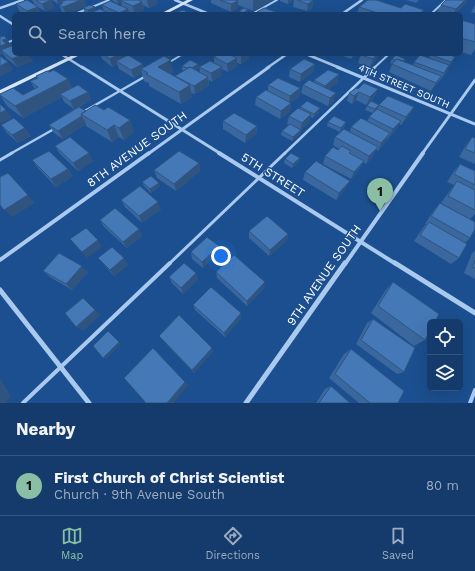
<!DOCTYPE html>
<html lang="en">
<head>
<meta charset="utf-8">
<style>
  body { margin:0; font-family:"Work Sans",sans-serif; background:#1d4271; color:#f1f3f6 }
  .controls { position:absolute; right:12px; bottom:12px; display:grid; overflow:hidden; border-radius:6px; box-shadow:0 4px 16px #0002 }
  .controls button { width:36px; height:36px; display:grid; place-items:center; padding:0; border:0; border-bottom:1px solid #33557e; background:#143b6b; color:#f1f3f6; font:20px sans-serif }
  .you { position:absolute; left:221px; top:256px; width:14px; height:14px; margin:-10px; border:3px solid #fff; border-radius:50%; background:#1a73e8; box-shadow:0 0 0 6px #1a73e833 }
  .badge { display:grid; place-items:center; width:26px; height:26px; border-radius:50%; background:#8abfa5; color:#111; font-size:13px; font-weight:700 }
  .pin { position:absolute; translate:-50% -33px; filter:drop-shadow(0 1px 2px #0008) }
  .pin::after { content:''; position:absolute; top:21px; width:14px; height:12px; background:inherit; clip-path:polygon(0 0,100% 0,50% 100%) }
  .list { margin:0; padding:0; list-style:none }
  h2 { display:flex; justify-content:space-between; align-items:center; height:52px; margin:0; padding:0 16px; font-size:17px }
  h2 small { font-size:13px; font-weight:400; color:#9dadc1 }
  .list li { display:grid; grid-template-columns:26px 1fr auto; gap:12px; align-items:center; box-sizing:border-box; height:60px; padding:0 16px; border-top:1px solid #33557e }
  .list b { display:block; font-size:15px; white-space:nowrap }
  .list p { margin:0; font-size:13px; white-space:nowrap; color:#9dadc1 }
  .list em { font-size:13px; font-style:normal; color:#9dadc1 }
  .icon { flex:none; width:22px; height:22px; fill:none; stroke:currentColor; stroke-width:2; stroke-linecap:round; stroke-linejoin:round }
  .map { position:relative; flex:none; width:475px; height:403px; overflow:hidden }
  .search { position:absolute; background:#143b6b; box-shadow:0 4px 16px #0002; left:12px; right:12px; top:12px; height:44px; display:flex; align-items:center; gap:10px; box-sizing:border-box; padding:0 14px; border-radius:6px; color:#9dadc1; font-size:15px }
  .sheet { height:112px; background:#143b6b }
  nav { display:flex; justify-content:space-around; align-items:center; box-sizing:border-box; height:56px; border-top:1px solid #33557e; background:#143b6b; font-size:11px; color:#9dadc1 }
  nav a { display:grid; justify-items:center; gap:2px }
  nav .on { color:#8abfa5 }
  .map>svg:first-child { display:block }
</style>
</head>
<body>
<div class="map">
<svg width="475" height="403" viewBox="0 0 475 403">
  <rect width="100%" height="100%" fill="#1b4f8f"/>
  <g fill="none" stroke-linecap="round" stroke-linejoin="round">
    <path stroke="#a9c9ee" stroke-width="2" d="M 75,14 L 109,0
      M 252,14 L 277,0
      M 431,14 L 446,0
      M 0,45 L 14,40
      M 168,63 L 183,54
      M 374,68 L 389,54"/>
    <path stroke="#a9c9ee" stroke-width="2.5" d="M 83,112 L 146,76
      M 10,154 L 54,129
      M 284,154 L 375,67"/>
    <path stroke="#a9c9ee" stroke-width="3" d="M 0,160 L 12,153
      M 169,264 L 285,153"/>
    <path stroke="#a9c9ee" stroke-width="4" d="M 23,403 L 170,263
      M 470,403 L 475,390"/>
    <path stroke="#a9c9ee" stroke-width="2.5" d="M 175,0 L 209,14
      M 0,8 L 23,0
      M 342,14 L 362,0
      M 0,16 L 14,25
      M 61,54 L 83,68
      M 306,54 L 340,68
      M 267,68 L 287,54"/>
    <path stroke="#a9c9ee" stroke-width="3" d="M 82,67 L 221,154
      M 337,67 L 475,124
      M 148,154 L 269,67
      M 422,154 L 475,80"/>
    <path stroke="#a9c9ee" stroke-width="4" d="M 219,153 L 396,264
      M 0,260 L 149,153
      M 345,264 L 423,153"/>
    <path stroke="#a9c9ee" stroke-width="5" d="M 395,263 L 475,313
      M 0,290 L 89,403
      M 246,403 L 345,263"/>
    <path fill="#d6e6fa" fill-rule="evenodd" d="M 187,0 L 193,0 L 166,14 L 160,14 Z
      M 75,54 L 82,54 L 0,94 L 0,90 Z"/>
  </g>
  <path fill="#3a679d" d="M 32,0 L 51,0 L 54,8 L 45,11 L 38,7 L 41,14 L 23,14 L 20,12 L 16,4 L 35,5 Z
    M 52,0 L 84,0 L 86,6 L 68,14 L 65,14 L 62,12 L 59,5 L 61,4 L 61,3 L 58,4 Z
    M 112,0 L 156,0 L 157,4 L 149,8 L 143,5 L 144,10 L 134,14 L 128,11 L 129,14 L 89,14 L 85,12 L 83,8 L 96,10 L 104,11 L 102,5 L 122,6 L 121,2 L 118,4 L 113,1 Z
    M 211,0 L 272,0 L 253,11 L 238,5 L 238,9 L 231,12 L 211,3 Z
    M 280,0 L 313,0 L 312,8 L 307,11 L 293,7 L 294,0 L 288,4 L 280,1 Z
    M 406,0 L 419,0 L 416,3 Z
    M 446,0 L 467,0 L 465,4 L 455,14 L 442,14 L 437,12 L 441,5 Z
    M 475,5 L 475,13 L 471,12 Z
    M 359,7 L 401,8 L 422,14 L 357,14 Z
    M 248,10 L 248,14 L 239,14 L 239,11 Z
    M 461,20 L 475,24 L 475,49 L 471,55 L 461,52 Z
    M 0,37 L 7,39 L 11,46 L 33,61 L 17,67 L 6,58 L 4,55 L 2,55 L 0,53 Z
    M 100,54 L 121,54 L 122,58 L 126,56 L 123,54 L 133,54 L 129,56 L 144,67 L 173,72 L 170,74 L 175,77 L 175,76 L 184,71 L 182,70 L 182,66 L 198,64 L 199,68 L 196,70 L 200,72 L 199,67 L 214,63 L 214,57 L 220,54 L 249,54 L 249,59 L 241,64 L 237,63 L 237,66 L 228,72 L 222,69 L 222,75 L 212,82 L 209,80 L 209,85 L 195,94 L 191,93 L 192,97 L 181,104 L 149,86 L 149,83 L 144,81 L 142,73 L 134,78 L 119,69 L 117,64 L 112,67 L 102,59 Z
    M 164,54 L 175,54 L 169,57 Z
    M 337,54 L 358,54 L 351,59 Z
    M 361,54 L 379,54 L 377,59 L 370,67 L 358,63 Z
    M 431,55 L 455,57 L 445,74 L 431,91 L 389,72 L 392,64 L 390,63 L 392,59 L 405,59 L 404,62 L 413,65 L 414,62 L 429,58 Z
    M 315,64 L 313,72 L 300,82 L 289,77 L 290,69 Z
    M 339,74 L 337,83 L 329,89 L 334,101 L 328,106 L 301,93 L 303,85 L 314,82 L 314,80 Z
    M 36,76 L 88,92 L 91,100 L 79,107 L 86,111 L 134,132 L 124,140 L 119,137 L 112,142 L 86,126 L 86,124 L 63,139 L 54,133 L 49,125 L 74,109 L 64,102 L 62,97 L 23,118 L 7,106 L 0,95 L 0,94 L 23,95 L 35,89 L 30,81 L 37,78 Z
    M 268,85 L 300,88 L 299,97 L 290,103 L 291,103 L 290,112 L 280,119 L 255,105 L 256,97 L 268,91 Z
    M 358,89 L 378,89 L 374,97 L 366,105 L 356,100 L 352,104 L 347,101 L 349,93 Z
    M 379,105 L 410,115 L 401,125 L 399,124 L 397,129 L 389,137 L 386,141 L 378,151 L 376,150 L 374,155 L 366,164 L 363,162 L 360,168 L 351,179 L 323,164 L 325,156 L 339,149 L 333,145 L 335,137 L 350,132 L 351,127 L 367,122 L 369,117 L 373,113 L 365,110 L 367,106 L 377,109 L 374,113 L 377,109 Z
    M 300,107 L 319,112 L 313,118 L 310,117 L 309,123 L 301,130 L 300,134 L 292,141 L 281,135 L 282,131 L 289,125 L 287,124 L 289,116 L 299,109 Z
    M 223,121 L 257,126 L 256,134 L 245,143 L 223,129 Z
    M 328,122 L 345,126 L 340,132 L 327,126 Z
    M 1,125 L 31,136 L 18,143 L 7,133 Z
    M 472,137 L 475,138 L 475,164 L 459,157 L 466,145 Z
    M 55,146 L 93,161 L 78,171 L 60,154 Z
    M 285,159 L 299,162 L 292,168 L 284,163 Z
    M 32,160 L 68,169 L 73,176 L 56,187 L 38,168 Z
    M 199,163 L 200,171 L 176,191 L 157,178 L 154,170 Z
    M 460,164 L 475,171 L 475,214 L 470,219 L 441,203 L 454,185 L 447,182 L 454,171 Z
    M 305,172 L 346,188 L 336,200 L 303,180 Z
    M 142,182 L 160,186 L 151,193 L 144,186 Z
    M 121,200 L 161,209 L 142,223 L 125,207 Z
    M 440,203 L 470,238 L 465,243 L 459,258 L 451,264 L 414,241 L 422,229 L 426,224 L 425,224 L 434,210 Z
    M 100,220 L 139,229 L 142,236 L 127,248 L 104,227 Z
    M 249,231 L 288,234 L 287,240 L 269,256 L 249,238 Z
    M 475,251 L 475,279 L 464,273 L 472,253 Z
    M 191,252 L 220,252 L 203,268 L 192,259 Z
    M 98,258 L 128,265 L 114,276 Z
    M 43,271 L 88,272 L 72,290 L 50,277 Z
    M 216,272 L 264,288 L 247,306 L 217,278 Z
    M 169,277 L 198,279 L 183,294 L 172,283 Z
    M 393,282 L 425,340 L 414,346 L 371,313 L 385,291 Z
    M 193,305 L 241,318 L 225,337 L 195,310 Z
    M 373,319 L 404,372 L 397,374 L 356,344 L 367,323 Z
    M 159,336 L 213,351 L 194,373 Z
    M 351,349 L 398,403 L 359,403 L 329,378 L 344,354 Z
    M 331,386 L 350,403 L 316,403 L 325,389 Z"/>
  <path fill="#305480" d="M 51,0 L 54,8 L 45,11 L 42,4 Z
    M 57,0 L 66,0 L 66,1 L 58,4 Z
    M 81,0 L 84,0 L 86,6 L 68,14 L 66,14 L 63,7 Z
    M 117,0 L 122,0 L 121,1 L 121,2 L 118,4 Z
    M 147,0 L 156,0 L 157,4 L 149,8 Z
    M 253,0 L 272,0 L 253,11 Z
    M 288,0 L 294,0 L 288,4 Z
    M 313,0 L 312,8 L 307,11 L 308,4 Z
    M 465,0 L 467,0 L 465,4 L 455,14 L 453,14 L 456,9 Z
    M 238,1 L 238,9 L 231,12 L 231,4 Z
    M 142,2 L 144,10 L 134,14 L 133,6 Z
    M 38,7 L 41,14 L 28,14 L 27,11 Z
    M 95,7 L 96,11 L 90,13 L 90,14 L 89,14 L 88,10 Z
    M 128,9 L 129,14 L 120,14 L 119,13 Z
    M 248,10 L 248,14 L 243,14 L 243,13 Z
    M 7,39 L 12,47 L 1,50 L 4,55 L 2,55 L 0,52 L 0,46 L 2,40 Z
    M 24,54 L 29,54 L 33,61 L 17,67 L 12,59 Z
    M 119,54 L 121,54 L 123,62 L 116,61 L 117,64 L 112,67 L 110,59 Z
    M 127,54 L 133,54 L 128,57 Z
    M 169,54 L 175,54 L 169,57 Z
    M 244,54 L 249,54 L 249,59 L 241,64 L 241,56 Z
    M 353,54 L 358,54 L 351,59 Z
    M 377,54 L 379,54 L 377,59 L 370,67 L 373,59 Z
    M 455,57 L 451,65 L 439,81 L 451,62 Z
    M 237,58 L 237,66 L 228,72 L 227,64 Z
    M 171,60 L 173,72 L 161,79 L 158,67 Z
    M 8,62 L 13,70 L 0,76 L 0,66 Z
    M 143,64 L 144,71 L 141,69 L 142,73 L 134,78 L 131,70 Z
    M 198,64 L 199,68 L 191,74 L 190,70 Z
    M 315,64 L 313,72 L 300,82 L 301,74 Z
    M 222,67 L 222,75 L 212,82 L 211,73 Z
    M 339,74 L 337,83 L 323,94 L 325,86 Z
    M 441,76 L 437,84 L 431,91 L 436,83 Z
    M 208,77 L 209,85 L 195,94 L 194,86 Z
    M 68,79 L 74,91 L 60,94 L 62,97 L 23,118 L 15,106 Z
    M 190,85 L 192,97 L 181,104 L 179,92 Z
    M 300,88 L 299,97 L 289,104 L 290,96 Z
    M 378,89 L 374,97 L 366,105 L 370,97 Z
    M 88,92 L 91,100 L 74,109 L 70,101 Z
    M 359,92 L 356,100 L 352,104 L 354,96 Z
    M 336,93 L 334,101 L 328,106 L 330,98 Z
    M 291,103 L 290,112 L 280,119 L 281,111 Z
    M 379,105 L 377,109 L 373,113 L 375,109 Z
    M 414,107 L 410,115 L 401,125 L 406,117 Z
    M 320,108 L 319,112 L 313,118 L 314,114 Z
    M 6,110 L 12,118 L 0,124 L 0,113 Z
    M 311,114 L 309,123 L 301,130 L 300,134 L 292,141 L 293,137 L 300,130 L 302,123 Z
    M 82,116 L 86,124 L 63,139 L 58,131 Z
    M 130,120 L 134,132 L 124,140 L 119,128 Z
    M 401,121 L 397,129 L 389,137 L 393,129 Z
    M 346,122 L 345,126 L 340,132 L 341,128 Z
    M 114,125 L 119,137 L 112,142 L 107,130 Z
    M 257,126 L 256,134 L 245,143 L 246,135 Z
    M 25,128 L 31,136 L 18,143 L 12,135 Z
    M 390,133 L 386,141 L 378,151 L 381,143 Z
    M 378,147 L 374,155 L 366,164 L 369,156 Z
    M 89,153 L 93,161 L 78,171 L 73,163 Z
    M 300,158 L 299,162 L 292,168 L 293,164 Z
    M 364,161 L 360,168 L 351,179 L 354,172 Z
    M 199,163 L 200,171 L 176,191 L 174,184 Z
    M 68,169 L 73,176 L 56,187 L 51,179 Z
    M 350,181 L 346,188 L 336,200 L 339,193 Z
    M 159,183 L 160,186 L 151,193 L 150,189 Z
    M 28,195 L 35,203 L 12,217 L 4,210 Z
    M 158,202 L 161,209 L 142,223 L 139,216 Z
    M 139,229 L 142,236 L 127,248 L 123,242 Z
    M 288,234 L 287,240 L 269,256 L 270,250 Z
    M 98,240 L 102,247 L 87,258 L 82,252 Z
    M 219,246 L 220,252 L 203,268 L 202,262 Z
    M 124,258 L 128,265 L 114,276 L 110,270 Z
    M 82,266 L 88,272 L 72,290 L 66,284 Z
    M 196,273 L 198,279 L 183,294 L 181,288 Z
    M 265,282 L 264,288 L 247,306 L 247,301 Z
    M 83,298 L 101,315 L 83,331 L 76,327 Z
    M 241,313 L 241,318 L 225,337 L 224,333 Z
    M 108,331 L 121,344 L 106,359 L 103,358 Z
    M 212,348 L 213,351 L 194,373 L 192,370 Z
    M 0,378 L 11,397 L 5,403 L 0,403 Z
    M 185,382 L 188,385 L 174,403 L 167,403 Z"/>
  <path fill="#4478b7" stroke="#305480" d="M 27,0 L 38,7 L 27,11 L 16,4 Z
    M 36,0 L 51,0 L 42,4 Z
    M 66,0 L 81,0 L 63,7 L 59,5 L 63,3 L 61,2 Z
    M 123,0 L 138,0 L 142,2 L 133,6 L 121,1 Z
    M 220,0 L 235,0 L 238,1 L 231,4 Z
    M 297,0 L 313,0 L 308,4 Z
    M 368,0 L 376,0 L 401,8 L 405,4 L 424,10 L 419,14 L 381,14 L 359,7 Z
    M 446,0 L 465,0 L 456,9 L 441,5 Z
    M 110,1 L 128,9 L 119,13 L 102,5 Z
    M 90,5 L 95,7 L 88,10 L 83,8 Z
    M 244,8 L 248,10 L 243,13 L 239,11 Z
    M 264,8 L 282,14 L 262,14 L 257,12 Z
    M 100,9 L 110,14 L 92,14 L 90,13 Z
    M 183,10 L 190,13 L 188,14 L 172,14 Z
    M 49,12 L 52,14 L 44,14 Z
    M 431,12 L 438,14 L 429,14 Z
    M 461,20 L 475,24 L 475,42 L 461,38 Z
    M 4,36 L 7,39 L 2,40 L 6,44 L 0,46 L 0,37 Z
    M 14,45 L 14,54 L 24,54 L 12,59 L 1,50 Z
    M 103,54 L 119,54 L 110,59 Z
    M 220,54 L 228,54 L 237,58 L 227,64 L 214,57 Z
    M 236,54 L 244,54 L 241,56 Z
    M 361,54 L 377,54 L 373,59 L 361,55 Z
    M 432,54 L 448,54 L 455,57 L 451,62 L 431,55 Z
    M 128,55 L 143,64 L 131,70 L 116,61 Z
    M 396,55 L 405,59 L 403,61 L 397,59 L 396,60 L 392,59 Z
    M 420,55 L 449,65 L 444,73 L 414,62 Z
    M 0,56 L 8,62 L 0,66 Z
    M 164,56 L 171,60 L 158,67 L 190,85 L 179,92 L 146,74 L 148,73 L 141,69 Z
    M 304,59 L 315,64 L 301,74 L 290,69 Z
    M 397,59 L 441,76 L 436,83 L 392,64 Z
    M 190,60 L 198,64 L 192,68 L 190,67 L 188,68 L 182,66 Z
    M 210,61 L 222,67 L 211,73 L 199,67 Z
    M 190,67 L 208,77 L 194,86 L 175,76 Z
    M 54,70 L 68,79 L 15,106 L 0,95 L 0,94 L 13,88 L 23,95 L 38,87 L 30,81 L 38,78 L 36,76 L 47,71 L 49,72 Z
    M 328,70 L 339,74 L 325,86 L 314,80 Z
    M 278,78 L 300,88 L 290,96 L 268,85 Z
    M 309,80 L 336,93 L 330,98 L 303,85 Z
    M 364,83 L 378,89 L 370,97 L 359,92 L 354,96 L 349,93 L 356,88 L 358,89 Z
    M 78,85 L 88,92 L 70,101 L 60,94 Z
    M 266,90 L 291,103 L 281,111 L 256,97 Z
    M 388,96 L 414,107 L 406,117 L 379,105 Z
    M 307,101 L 320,108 L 314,114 L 300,107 Z
    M 371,101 L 379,105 L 375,109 L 367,106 Z
    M 0,104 L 6,110 L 0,113 Z
    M 95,105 L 104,110 L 108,107 L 130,120 L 119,128 L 114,125 L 107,130 L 81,114 Z
    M 79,107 L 86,111 L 81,114 L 82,116 L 58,131 L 49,125 Z
    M 298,108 L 311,114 L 302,123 L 289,116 Z
    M 377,109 L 401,121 L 393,129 L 369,117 Z
    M 234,113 L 257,126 L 246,135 L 223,121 Z
    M 334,116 L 346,122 L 341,128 L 328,122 Z
    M 14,118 L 25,128 L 12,135 L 1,125 Z
    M 361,118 L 390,133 L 381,143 L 351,127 Z
    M 290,124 L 301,130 L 293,137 L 282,131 Z
    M 344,129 L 378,147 L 369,156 L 335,137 Z
    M 70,137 L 89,153 L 73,163 L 55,146 Z
    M 472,137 L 475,138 L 475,153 L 465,149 Z
    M 342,146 L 351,151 L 349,153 L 364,161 L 354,172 L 325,156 L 333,147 L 338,150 Z
    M 49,151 L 68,169 L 51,179 L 32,160 Z
    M 179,151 L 199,163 L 174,184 L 154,170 Z
    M 291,153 L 300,158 L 293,164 L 285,159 Z
    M 316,161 L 350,181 L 339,193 L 305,172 Z
    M 460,164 L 475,171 L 475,185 L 454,174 Z
    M 8,173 L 28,195 L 4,210 L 0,205 L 0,177 Z
    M 151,176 L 159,183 L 150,189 L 142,182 Z
    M 457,181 L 475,190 L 475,210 L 448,196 Z
    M 140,186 L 158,202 L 139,216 L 121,200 Z
    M 440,203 L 475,222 L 475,229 L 470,238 L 431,216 Z
    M 115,208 L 139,229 L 123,242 L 100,220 Z
    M 267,216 L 288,234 L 270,250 L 249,231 Z
    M 429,222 L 467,244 L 459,258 L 420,235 Z
    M 86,228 L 98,240 L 82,252 L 70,239 Z
    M 207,237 L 219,246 L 202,262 L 191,252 Z
    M 112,247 L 124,258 L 110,270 L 98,258 Z
    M 59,253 L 82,266 L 66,284 L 43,271 Z
    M 234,255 L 265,282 L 247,301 L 216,272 Z
    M 475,260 L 475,268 L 472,267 Z
    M 184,263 L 196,273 L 181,288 L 169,277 Z
    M 393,282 L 439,314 L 435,322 L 430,322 L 430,331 L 425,340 L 378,306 Z
    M 211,287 L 241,313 L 224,333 L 193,305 Z
    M 83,298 L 95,310 L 76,327 L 65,313 Z
    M 179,315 L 212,348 L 192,370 L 159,336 Z
    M 373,319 L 415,348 L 404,372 L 361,340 Z
    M 108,331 L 119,342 L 103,358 L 93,346 Z
    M 153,348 L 185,382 L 167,403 L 146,403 L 124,378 Z
    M 351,349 L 404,391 L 398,403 L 370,403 L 335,374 Z
    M 331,386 L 350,403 L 319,403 Z"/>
  <g text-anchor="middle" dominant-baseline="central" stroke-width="3" stroke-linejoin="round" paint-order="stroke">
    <g font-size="10" fill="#fff" stroke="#1b4f8f">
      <text transform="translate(404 86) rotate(23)">4TH STREET SOUTH</text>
    </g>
    <g font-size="12" fill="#fff" stroke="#1b4f8f">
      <text transform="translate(137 149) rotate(-36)">8TH AVENUE SOUTH</text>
      <text transform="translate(273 175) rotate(32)">5TH STREET</text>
      <text transform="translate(324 275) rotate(-55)">9TH AVENUE SOUTH</text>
    </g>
  </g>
</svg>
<div class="controls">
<button><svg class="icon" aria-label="locate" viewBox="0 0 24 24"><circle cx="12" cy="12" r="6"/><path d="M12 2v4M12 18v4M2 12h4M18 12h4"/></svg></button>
<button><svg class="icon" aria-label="layers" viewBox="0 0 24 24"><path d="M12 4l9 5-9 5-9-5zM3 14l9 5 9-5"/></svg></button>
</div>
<div class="you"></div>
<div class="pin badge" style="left:380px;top:211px">1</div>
<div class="search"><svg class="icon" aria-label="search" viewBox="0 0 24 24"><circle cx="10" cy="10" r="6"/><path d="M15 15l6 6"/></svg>Search here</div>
</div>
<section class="sheet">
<h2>Nearby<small></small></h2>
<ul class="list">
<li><span class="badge">1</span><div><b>First Church of Christ Scientist</b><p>Church · 9th Avenue South</p></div><em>80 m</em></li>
</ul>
</section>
<nav>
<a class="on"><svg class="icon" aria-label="map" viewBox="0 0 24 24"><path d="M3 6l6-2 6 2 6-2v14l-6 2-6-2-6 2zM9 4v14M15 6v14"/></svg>Map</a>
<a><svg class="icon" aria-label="directions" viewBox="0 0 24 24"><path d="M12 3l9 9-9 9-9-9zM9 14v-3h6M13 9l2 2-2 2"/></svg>Directions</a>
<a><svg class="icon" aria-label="saved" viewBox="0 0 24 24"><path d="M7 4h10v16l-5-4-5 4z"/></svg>Saved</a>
</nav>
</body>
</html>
